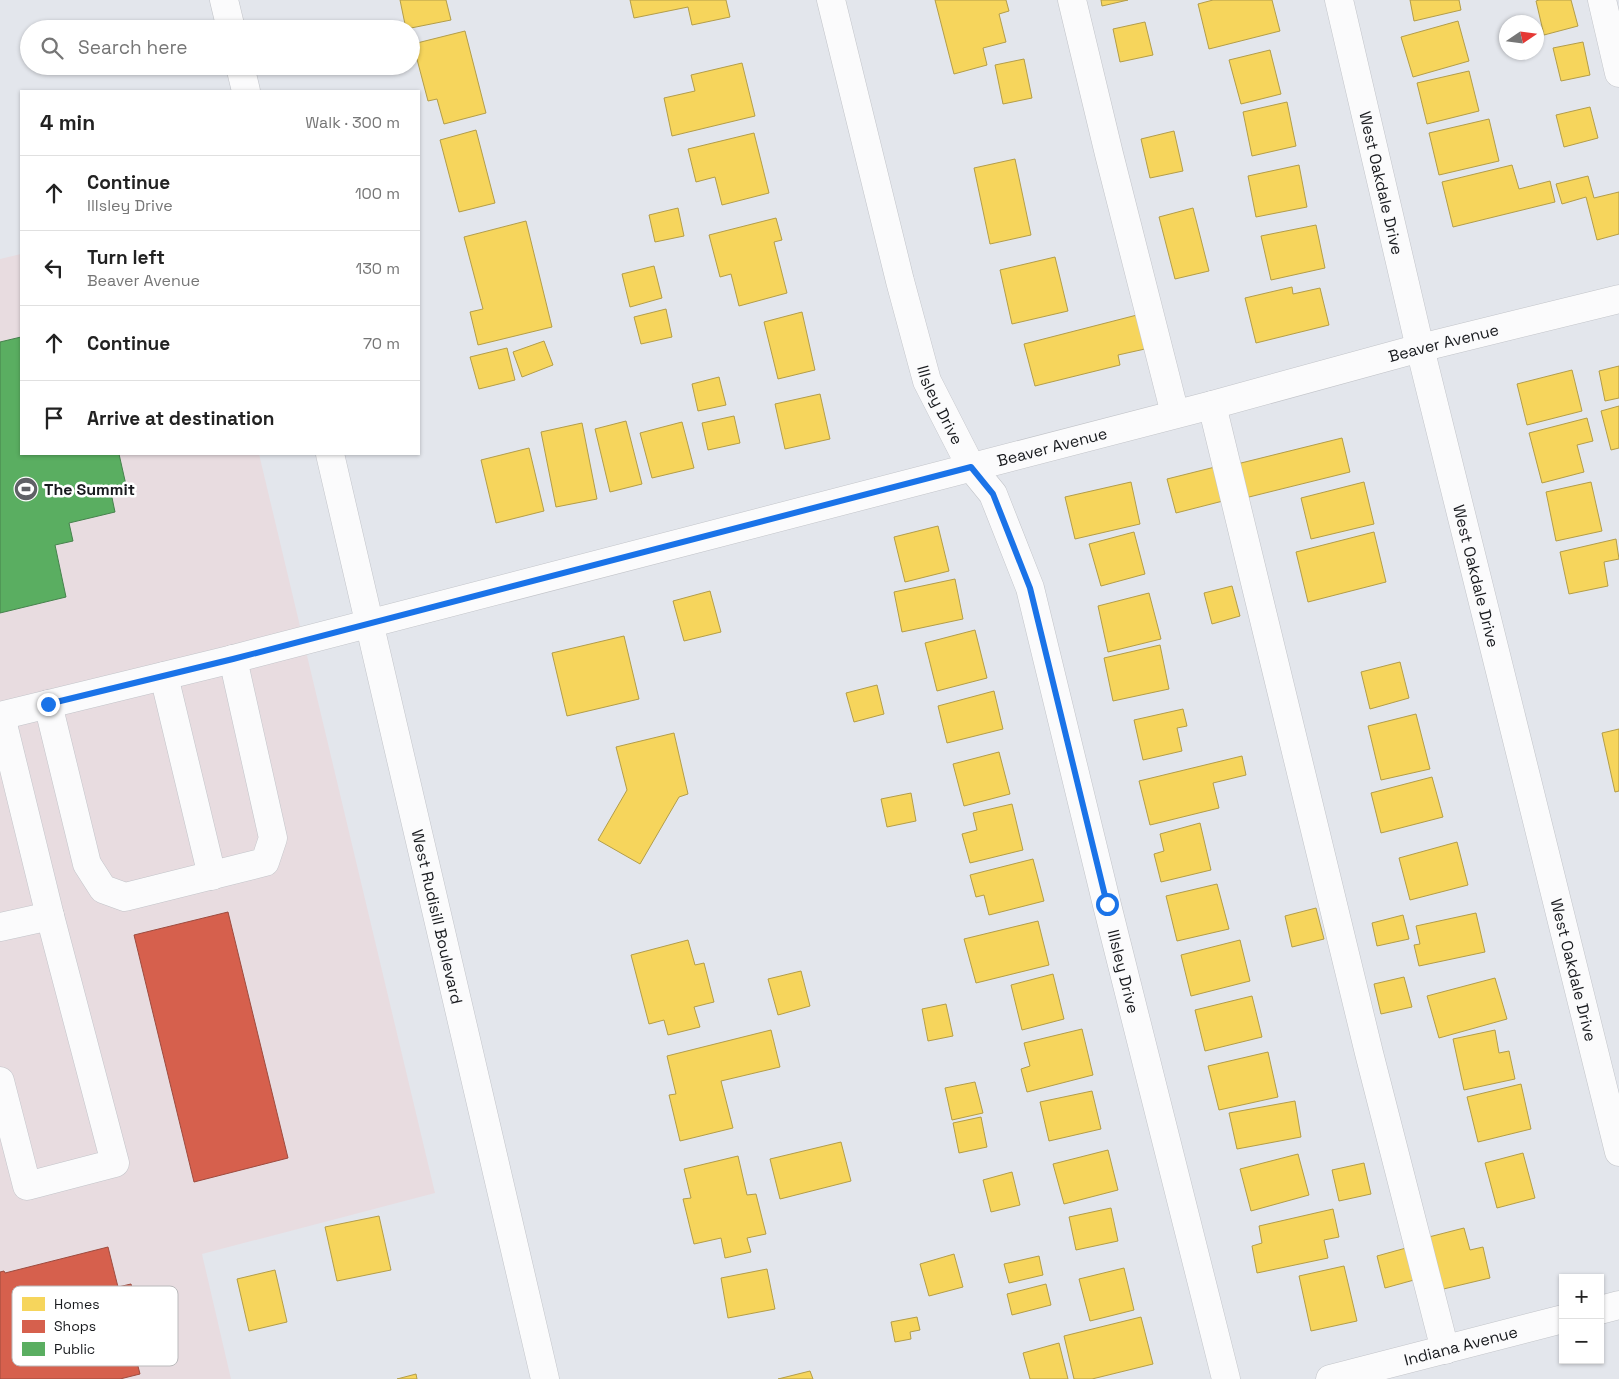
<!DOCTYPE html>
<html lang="en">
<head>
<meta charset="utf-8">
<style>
  body { margin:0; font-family:"Space Grotesk",sans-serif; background:#f2f2f2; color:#222 }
  .controls { position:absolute; right:15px; bottom:15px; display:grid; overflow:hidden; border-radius:0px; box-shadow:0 1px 4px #0004 }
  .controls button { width:45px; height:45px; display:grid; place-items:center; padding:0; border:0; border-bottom:1px solid #e0e0e0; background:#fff; color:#222; font:25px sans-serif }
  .compass { position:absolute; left:1499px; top:15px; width:45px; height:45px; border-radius:50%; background:#fff; box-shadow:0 1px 4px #0004; rotate:77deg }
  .stop { position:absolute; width:15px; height:15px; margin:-11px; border:4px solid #1a73e8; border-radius:50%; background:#fff }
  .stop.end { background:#1a73e8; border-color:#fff; box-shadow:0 1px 5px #0008 }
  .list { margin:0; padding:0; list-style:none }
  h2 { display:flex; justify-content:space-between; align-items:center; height:65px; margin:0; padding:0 20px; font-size:21px }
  h2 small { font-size:16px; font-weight:400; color:#767676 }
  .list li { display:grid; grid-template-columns:32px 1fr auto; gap:15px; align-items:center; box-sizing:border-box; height:75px; padding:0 20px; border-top:1px solid #e0e0e0 }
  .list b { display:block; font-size:19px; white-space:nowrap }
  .list p { margin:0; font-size:16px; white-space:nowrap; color:#767676 }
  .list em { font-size:16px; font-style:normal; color:#767676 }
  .icon { flex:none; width:28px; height:28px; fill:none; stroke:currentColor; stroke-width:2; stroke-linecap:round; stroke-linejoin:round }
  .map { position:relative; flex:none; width:1619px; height:1379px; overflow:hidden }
  .search { position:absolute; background:#fff; box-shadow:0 1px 4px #0004; left:20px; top:20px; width:400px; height:55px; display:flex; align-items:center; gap:12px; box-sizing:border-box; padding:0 18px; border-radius:28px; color:#767676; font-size:19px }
  .panel { position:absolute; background:#fff; box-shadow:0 1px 4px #0004; left:20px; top:90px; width:400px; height:365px; border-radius:0px }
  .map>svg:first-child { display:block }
</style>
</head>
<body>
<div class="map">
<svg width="1619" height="1379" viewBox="0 0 1619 1379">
  <rect width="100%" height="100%" fill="#e3e6ec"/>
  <path fill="#e8dce0" d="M 21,254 L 21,454 L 259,454 L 435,1193 L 202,1254 L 231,1379 L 0,1379 L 0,259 Z"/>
  <path fill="#f6d55c" stroke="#b39d49" d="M 400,0 L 446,0 L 451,20 L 406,29 Z
    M 630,0 L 726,0 L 730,17 L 692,25 L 688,7 L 634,18 Z
    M 935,0 L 1006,0 L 1009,11 L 999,14 L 1006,42 L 983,48 L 987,65 L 954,74 Z
    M 1101,0 L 1128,0 L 1102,6 Z
    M 1213,0 L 1272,0 L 1280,31 L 1209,49 L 1198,4 Z
    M 1410,0 L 1459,0 L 1461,10 L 1414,21 Z
    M 1539,0 L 1571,0 L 1578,26 L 1544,35 L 1536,1 Z
    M 1458,21 L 1469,61 L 1413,77 L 1401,37 Z
    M 1145,22 L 1153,55 L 1120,62 L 1113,29 Z
    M 465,31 L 486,113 L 444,124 L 437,99 L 428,101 L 413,44 Z
    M 1583,42 L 1590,75 L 1561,81 L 1553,48 Z
    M 1270,50 L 1281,94 L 1241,104 L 1229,60 Z
    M 1024,59 L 1032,98 L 1003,104 L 995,65 Z
    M 742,63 L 755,116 L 672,136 L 664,98 L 695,91 L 691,75 Z
    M 1469,71 L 1479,111 L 1427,124 L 1417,83 Z
    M 1287,102 L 1296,146 L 1252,156 L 1243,112 Z
    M 1590,107 L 1598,138 L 1564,147 L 1556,115 Z
    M 1489,119 L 1499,161 L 1439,175 L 1429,133 Z
    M 476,130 L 495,203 L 459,212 L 440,140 Z
    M 1174,131 L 1183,171 L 1150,178 L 1141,139 Z
    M 754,133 L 769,193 L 722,205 L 715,177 L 696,182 L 688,149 Z
    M 1015,159 L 1031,235 L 990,244 L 974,168 Z
    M 1299,165 L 1307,207 L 1256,217 L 1248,176 Z
    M 1512,165 L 1519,189 L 1550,181 L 1555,202 L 1453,227 L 1442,182 Z
    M 1588,176 L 1594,198 L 1619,192 L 1619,234 L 1597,240 L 1586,197 L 1562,204 L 1556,184 Z
    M 678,208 L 684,236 L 655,242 L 649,215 Z
    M 1193,208 L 1209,271 L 1175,279 L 1159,217 Z
    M 776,218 L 782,240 L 774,242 L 787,293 L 739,306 L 731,274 L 720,277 L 709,235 Z
    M 526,221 L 552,327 L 478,345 L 470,312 L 483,309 L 464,237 Z
    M 1316,225 L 1325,268 L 1271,280 L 1261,236 Z
    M 1055,257 L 1068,311 L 1012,324 L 1000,270 Z
    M 654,266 L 662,298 L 630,307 L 622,274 Z
    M 1292,287 L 1293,294 L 1320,288 L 1329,325 L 1256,343 L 1245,298 Z
    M 666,309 L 672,337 L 641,344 L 634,317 Z
    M 802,312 L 815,370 L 778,379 L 764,322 Z
    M 1137,315 L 1145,349 L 1118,355 L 1120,365 L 1035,386 L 1024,344 Z
    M 544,341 L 553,365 L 522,377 L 513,352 Z
    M 507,348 L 515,380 L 479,389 L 470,357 Z
    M 1619,366 L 1619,398 L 1605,401 L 1599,371 Z
    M 1572,370 L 1582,411 L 1527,425 L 1517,384 Z
    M 719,377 L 726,405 L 698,411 L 692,384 Z
    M 820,394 L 830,439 L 785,449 L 775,404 Z
    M 1619,406 L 1619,448 L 1611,450 L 1601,411 Z
    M 734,416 L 740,443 L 708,450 L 702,423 Z
    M 1587,418 L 1593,441 L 1577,445 L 1584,472 L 1542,483 L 1529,433 Z
    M 626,421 L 642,484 L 610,492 L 595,429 Z
    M 682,422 L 694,468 L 652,478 L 640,433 Z
    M 582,423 L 597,499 L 556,507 L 541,432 Z
    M 1342,438 L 1350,472 L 1245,498 L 1237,464 Z
    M 529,448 L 544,511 L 496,523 L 481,460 Z
    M 1215,467 L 1223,501 L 1176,513 L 1167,479 Z
    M 1131,482 L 1140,524 L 1075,539 L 1065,497 Z
    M 1364,482 L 1374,524 L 1311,539 L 1301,498 Z
    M 1591,482 L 1602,531 L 1556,541 L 1546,492 Z
    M 938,526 L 949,571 L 905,582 L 894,537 Z
    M 1134,532 L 1145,574 L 1101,586 L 1089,544 Z
    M 1374,532 L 1386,582 L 1308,602 L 1296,552 Z
    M 1616,539 L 1619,559 L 1604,562 L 1608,586 L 1569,594 L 1560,552 Z
    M 955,579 L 963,619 L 902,632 L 894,592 Z
    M 1232,586 L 1240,616 L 1212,624 L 1204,593 Z
    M 710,591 L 721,632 L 684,641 L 673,601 Z
    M 1149,593 L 1161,639 L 1108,652 L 1098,606 Z
    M 975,630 L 987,678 L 937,691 L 925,643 Z
    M 624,636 L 639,699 L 567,716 L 552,653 Z
    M 1160,645 L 1169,689 L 1113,701 L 1104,658 Z
    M 1400,662 L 1409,698 L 1370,709 L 1361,672 Z
    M 877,685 L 884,714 L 854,722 L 846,693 Z
    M 994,691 L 1003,729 L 947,743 L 938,706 Z
    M 1183,709 L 1187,726 L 1177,728 L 1182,751 L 1143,760 L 1134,720 Z
    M 1416,714 L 1430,769 L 1381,780 L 1368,726 Z
    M 1619,729 L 1619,791 L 1615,792 L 1602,733 Z
    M 674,733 L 688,794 L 679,797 L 640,864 L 598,840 L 627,790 L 616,747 Z
    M 999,752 L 1010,794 L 964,806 L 953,764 Z
    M 1242,756 L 1246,775 L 1213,783 L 1219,808 L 1150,825 L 1139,781 Z
    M 1432,777 L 1443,817 L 1381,833 L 1371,793 Z
    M 911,793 L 916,821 L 887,827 L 881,799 Z
    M 1012,804 L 1023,850 L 970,863 L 962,834 L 977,830 L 973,813 Z
    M 1200,823 L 1211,870 L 1161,882 L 1154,854 L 1164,851 L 1160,834 Z
    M 1457,842 L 1468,885 L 1410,900 L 1399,858 Z
    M 1033,859 L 1044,901 L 989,915 L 984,895 L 976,897 L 970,875 Z
    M 1217,884 L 1229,929 L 1177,941 L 1166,896 Z
    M 1316,908 L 1324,939 L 1292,947 L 1285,916 Z
    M 1476,913 L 1485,952 L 1419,966 L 1414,945 L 1420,944 L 1416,926 Z
    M 1403,915 L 1409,939 L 1377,946 L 1372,923 Z
    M 1038,921 L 1049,965 L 976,983 L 964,939 Z
    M 688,940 L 695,965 L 704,963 L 714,1002 L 694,1007 L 700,1027 L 668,1035 L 664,1020 L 649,1024 L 631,955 Z
    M 1240,940 L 1250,981 L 1191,996 L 1181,955 Z
    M 801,971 L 810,1006 L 778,1015 L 768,979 Z
    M 1053,974 L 1064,1019 L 1022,1030 L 1011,985 Z
    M 1404,977 L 1412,1007 L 1381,1014 L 1374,984 Z
    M 1495,978 L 1507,1019 L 1439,1038 L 1427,996 Z
    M 1252,996 L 1262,1037 L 1205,1051 L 1195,1010 Z
    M 946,1004 L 953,1036 L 928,1041 L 922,1009 Z
    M 1082,1029 L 1093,1075 L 1027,1092 L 1021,1069 L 1030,1066 L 1024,1043 Z
    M 771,1030 L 780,1067 L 721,1081 L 733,1128 L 680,1141 L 669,1095 L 676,1094 L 667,1056 Z
    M 1495,1030 L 1499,1053 L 1509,1051 L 1515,1079 L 1464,1090 L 1453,1039 Z
    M 1268,1052 L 1278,1097 L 1219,1110 L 1208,1066 Z
    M 975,1082 L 983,1113 L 952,1120 L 945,1088 Z
    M 1521,1084 L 1531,1129 L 1478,1142 L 1467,1097 Z
    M 1092,1091 L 1101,1129 L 1049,1141 L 1040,1102 Z
    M 1295,1101 L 1301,1137 L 1237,1149 L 1229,1113 Z
    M 981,1117 L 987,1147 L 959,1153 L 953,1123 Z
    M 841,1142 L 851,1181 L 780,1199 L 770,1159 Z
    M 1108,1150 L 1118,1190 L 1064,1204 L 1053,1164 Z
    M 1523,1153 L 1535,1198 L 1497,1208 L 1485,1163 Z
    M 1298,1154 L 1309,1195 L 1251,1211 L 1240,1169 Z
    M 738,1156 L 747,1195 L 756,1194 L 766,1234 L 747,1238 L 751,1252 L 725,1258 L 721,1238 L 694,1244 L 683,1199 L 691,1198 L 684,1169 Z
    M 1364,1163 L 1371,1194 L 1339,1201 L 1332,1170 Z
    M 1012,1172 L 1020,1205 L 991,1212 L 983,1180 Z
    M 1111,1208 L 1118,1241 L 1076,1250 L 1069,1217 Z
    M 1333,1209 L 1339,1237 L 1324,1240 L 1328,1258 L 1257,1273 L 1252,1246 L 1262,1243 L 1259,1226 Z
    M 379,1216 L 391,1270 L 337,1281 L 325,1227 Z
    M 1464,1228 L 1470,1250 L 1483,1247 L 1490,1278 L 1435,1291 L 1421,1239 Z
    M 1406,1248 L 1414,1280 L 1385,1288 L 1377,1256 Z
    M 954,1254 L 963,1287 L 929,1296 L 920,1264 Z
    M 1039,1256 L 1043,1275 L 1009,1283 L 1004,1264 Z
    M 1344,1266 L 1357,1321 L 1311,1331 L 1299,1276 Z
    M 1124,1268 L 1134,1310 L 1090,1321 L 1079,1279 Z
    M 767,1269 L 775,1309 L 728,1318 L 721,1278 Z
    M 275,1270 L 287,1322 L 249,1331 L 237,1279 Z
    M 1046,1284 L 1051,1305 L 1012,1315 L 1007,1294 Z
    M 917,1317 L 920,1330 L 910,1332 L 911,1339 L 895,1342 L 891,1322 Z
    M 1141,1317 L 1153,1364 L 1092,1379 L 1074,1379 L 1064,1336 Z
    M 1059,1343 L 1068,1379 L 1030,1379 L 1023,1353 Z
    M 810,1371 L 813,1379 L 778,1379 Z
    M 416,1374 L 417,1379 L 397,1379 Z"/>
  <path fill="#d6604d" stroke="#9d4b3f" d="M 228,912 L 288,1158 L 194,1182 L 134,935 Z
    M 108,1247 L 118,1287 L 131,1284 L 144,1332 L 130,1335 L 140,1374 L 120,1379 L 0,1379 L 0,1272 L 4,1271 L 5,1273 Z"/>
  <path fill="#5aae61" stroke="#46824d" d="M 21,337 L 21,454 L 119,454 L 126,485 L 110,488 L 115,512 L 69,523 L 73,541 L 55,545 L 66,597 L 0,613 L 0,342 Z"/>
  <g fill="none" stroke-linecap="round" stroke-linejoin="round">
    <g stroke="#c2c4c9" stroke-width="29">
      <g id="minor">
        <path d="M 224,0 L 231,29"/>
        <path id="s1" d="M 831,0 L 900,281 L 927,381 L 971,467 L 993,494 L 1030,588 L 1107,905 L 1226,1379"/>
        <path d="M 1072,0 L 1109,154 L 1175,414"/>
        <path id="s2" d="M 1339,0 L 1420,348 L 1619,1152"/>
        <path d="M 1602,0 L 1619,73"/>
        <path d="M 240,66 L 246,91"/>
        <path d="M 1212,405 L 1369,1053 L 1445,1350"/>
        <path id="s3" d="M 330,454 L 545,1379"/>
        <path d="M 164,676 L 212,876"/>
        <path d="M 48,704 L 87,864 L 103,889 L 125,897 L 265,862 L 273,838 L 233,659"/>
        <path id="s4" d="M 0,716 L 233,659 L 1212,405 L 1420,348 L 1619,299"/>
        <path d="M 0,927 L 50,916 L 1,716"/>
        <path d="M 0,1081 L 27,1186 L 115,1163 L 50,916"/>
        <path d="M 1600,1310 L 1619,1305"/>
        <path id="s5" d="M 1330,1379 L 1563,1319"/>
      </g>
    </g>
    <use href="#minor" stroke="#fbfbfc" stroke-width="28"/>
  </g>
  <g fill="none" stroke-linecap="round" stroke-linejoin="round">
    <path stroke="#1a73e8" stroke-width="6" d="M 48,704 L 233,659 L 971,467 L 993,494 L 1030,588 L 1107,904"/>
  </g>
  <defs>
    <g id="stadium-disc" transform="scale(1.25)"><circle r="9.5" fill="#5f6166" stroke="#fff"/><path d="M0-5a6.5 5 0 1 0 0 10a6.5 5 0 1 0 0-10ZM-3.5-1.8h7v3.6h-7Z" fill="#fff"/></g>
  </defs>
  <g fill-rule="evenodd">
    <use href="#stadium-disc" x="26" y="489"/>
  </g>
  <g text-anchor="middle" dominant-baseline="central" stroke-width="5" stroke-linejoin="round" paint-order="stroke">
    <g font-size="16" fill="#181a1e" stroke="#fff">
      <text stroke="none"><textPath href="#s2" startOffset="188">West Oakdale Drive</textPath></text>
      <text stroke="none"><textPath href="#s4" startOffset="1491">Beaver Avenue</textPath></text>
      <text stroke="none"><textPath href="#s1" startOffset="420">Illsley Drive</textPath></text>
      <text stroke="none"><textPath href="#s4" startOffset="1086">Beaver Avenue</textPath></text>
      <text stroke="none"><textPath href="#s2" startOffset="592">West Oakdale Drive</textPath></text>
      <text stroke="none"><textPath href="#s3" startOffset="475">West Rudisill Boulevard</textPath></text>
      <text stroke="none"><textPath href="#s2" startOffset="998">West Oakdale Drive</textPath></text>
      <text stroke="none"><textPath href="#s1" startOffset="1020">Illsley Drive</textPath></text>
      <text stroke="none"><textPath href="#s5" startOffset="135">Indiana Avenue</textPath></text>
    </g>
    <g font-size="16" font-weight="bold" fill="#181a1e" stroke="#fff" text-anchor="start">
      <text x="44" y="489">The Summit</text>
    </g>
  </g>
  <rect x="12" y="1286" width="166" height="80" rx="8" fill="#fff" stroke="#bababc" stroke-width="1"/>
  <rect x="22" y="1297" width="23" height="14" fill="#f6d55c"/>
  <rect x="22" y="1320" width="23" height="13" fill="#d6604d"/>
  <rect x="22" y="1342" width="23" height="14" fill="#5aae61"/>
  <g font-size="14" fill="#181a1e">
    <text x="54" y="1309">Homes</text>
    <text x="54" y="1331">Shops</text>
    <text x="54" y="1354">Public</text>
  </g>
</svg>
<div class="controls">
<button>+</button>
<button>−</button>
</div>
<svg class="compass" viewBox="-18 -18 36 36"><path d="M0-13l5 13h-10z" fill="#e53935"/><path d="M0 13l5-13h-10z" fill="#767676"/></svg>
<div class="stop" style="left:1107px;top:904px"></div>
<div class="stop end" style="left:48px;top:704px"></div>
<div class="search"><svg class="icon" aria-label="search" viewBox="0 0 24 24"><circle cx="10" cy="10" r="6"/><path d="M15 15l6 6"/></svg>Search here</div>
<section class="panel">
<h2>4 min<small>Walk · 300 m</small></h2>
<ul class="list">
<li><svg class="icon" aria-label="ahead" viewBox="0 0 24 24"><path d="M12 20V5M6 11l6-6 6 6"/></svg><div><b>Continue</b><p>Illsley Drive</p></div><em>100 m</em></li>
<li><svg class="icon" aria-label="left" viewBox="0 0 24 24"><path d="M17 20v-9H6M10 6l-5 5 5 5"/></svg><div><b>Turn left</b><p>Beaver Avenue</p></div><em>130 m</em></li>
<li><svg class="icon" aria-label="ahead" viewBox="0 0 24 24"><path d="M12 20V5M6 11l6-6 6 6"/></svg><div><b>Continue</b></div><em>70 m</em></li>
<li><svg class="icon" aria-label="arrive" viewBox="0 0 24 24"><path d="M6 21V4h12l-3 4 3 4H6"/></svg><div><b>Arrive at destination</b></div></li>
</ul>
</section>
</div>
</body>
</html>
